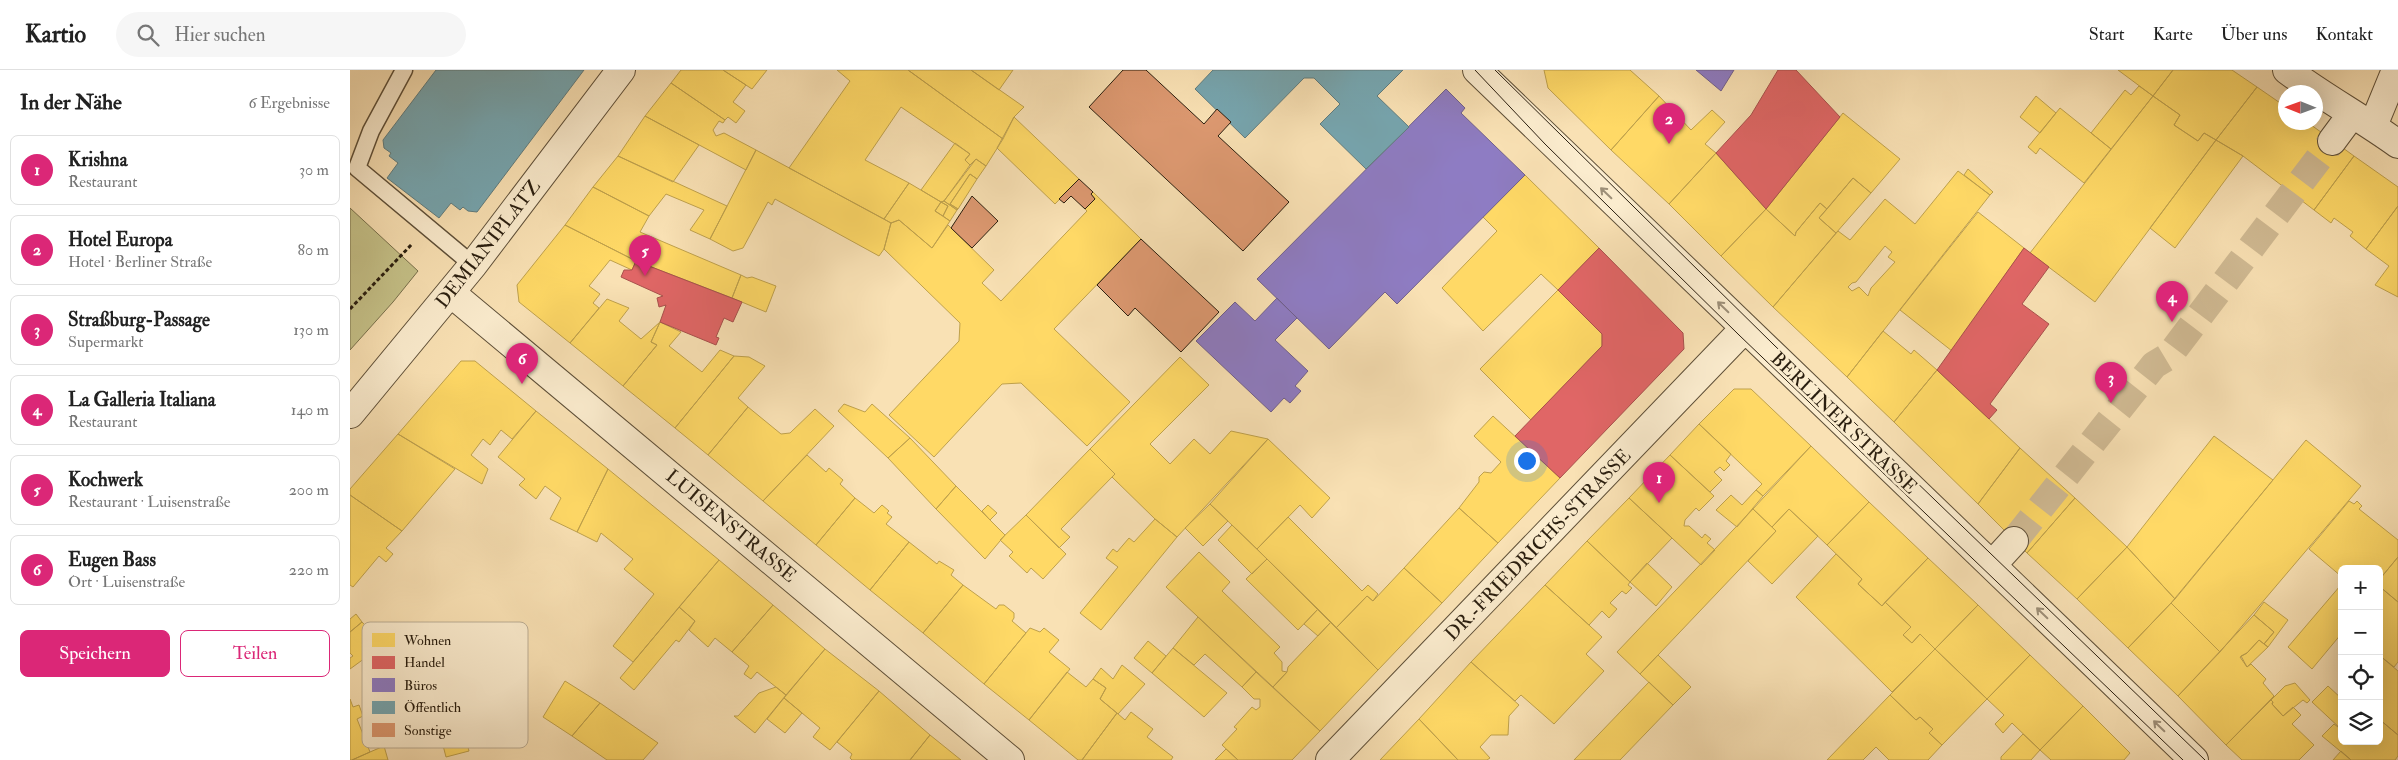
<!DOCTYPE html>
<html lang="de">
<head>
<meta charset="utf-8">
<style>
  body { margin:0; font-family:"IM FELL Double Pica",serif; background:#f6f6f6; color:#222 }
  .controls { position:absolute; right:15px; bottom:15px; display:grid; overflow:hidden; border-radius:8px; box-shadow:0 5px 20px #0002 }
  .controls button { width:45px; height:45px; display:grid; place-items:center; padding:0; border:0; border-bottom:1px solid #e0e0e0; background:#fff; color:#222; font:25px sans-serif }
  .compass { position:absolute; left:1928px; top:15px; width:45px; height:45px; border-radius:50%; background:#fff; box-shadow:0 5px 20px #0002; rotate:271deg }
  .you { position:absolute; left:1176px; top:390px; width:18px; height:18px; margin:-12px; border:4px solid #fff; border-radius:50%; background:#1a73e8; box-shadow:0 0 0 8px #1a73e833 }
  .badge { display:grid; place-items:center; width:32px; height:32px; border-radius:50%; background:#db2777; color:#fff; font-size:16px; font-weight:700 }
  .pin { position:absolute; translate:-50% -41px; filter:drop-shadow(0 1px 2px #0008) }
  .pin::after { content:''; position:absolute; top:26px; width:18px; height:15px; background:inherit; clip-path:polygon(0 0,100% 0,50% 100%) }
  .list { margin:0; padding:0; list-style:none }
  h2 { display:flex; justify-content:space-between; align-items:center; height:65px; margin:0; padding:0 20px; font-size:21px }
  h2 small { font-size:16px; font-weight:400; color:#767676 }
  .list li { display:grid; grid-template-columns:32px 1fr auto; gap:15px; align-items:center; box-sizing:border-box; height:70px; margin:0 10px 10px; padding:0 10px; border:1px solid #e0e0e0; border-radius:8px }
  .list b { display:block; font-size:19px; white-space:nowrap }
  .list p { margin:0; font-size:16px; white-space:nowrap; color:#767676 }
  .list em { font-size:16px; font-style:normal; color:#767676 }
  .actions { display:flex; gap:10px; padding:15px 20px }
  .actions a { flex:1; padding:11px 0; border:1px solid #db2777; border-radius:8px; text-align:center; font-size:18px; color:#db2777 }
  .actions .main { background:#db2777; color:#fff }
  .icon { flex:none; width:28px; height:28px; fill:none; stroke:currentColor; stroke-width:2; stroke-linecap:round; stroke-linejoin:round }
  .map { position:relative; flex:none; width:2048px; height:690px; overflow:hidden }
  header { display:flex; align-items:center; gap:30px; box-sizing:border-box; height:70px; padding:0 25px; background:#fff; border-bottom:1px solid #e0e0e0 }
  header strong { font-size:24px }
  nav { display:flex; gap:28px; margin-inline-start:auto; font-size:18px }
  .search { width:350px; height:45px; background:#f6f6f6; display:flex; align-items:center; gap:12px; box-sizing:border-box; padding:0 18px; border-radius:28px; color:#767676; font-size:19px }
  main { display:flex }
  aside { flex:1; background:#fff }
  .map>svg:first-child { display:block }
</style>
</head>
<body>
<header>
<strong>Kartio</strong>
<div class="search"><svg class="icon" aria-label="search" viewBox="0 0 24 24"><circle cx="10" cy="10" r="6"/><path d="M15 15l6 6"/></svg>Hier suchen</div>
<nav><a>Start</a><a>Karte</a><a>Über uns</a><a>Kontakt</a></nav>
</header>
<main>
<aside>
<h2>In der Nähe<small>6 Ergebnisse</small></h2>
<ul class="list">
<li><span class="badge">1</span><div><b>Krishna</b><p>Restaurant</p></div><em>30 m</em></li>
<li><span class="badge">2</span><div><b>Hotel Europa</b><p>Hotel · Berliner Straße</p></div><em>80 m</em></li>
<li><span class="badge">3</span><div><b>Straßburg-Passage</b><p>Supermarkt</p></div><em>130 m</em></li>
<li><span class="badge">4</span><div><b>La Galleria Italiana</b><p>Restaurant</p></div><em>140 m</em></li>
<li><span class="badge">5</span><div><b>Kochwerk</b><p>Restaurant · Luisenstraße</p></div><em>200 m</em></li>
<li><span class="badge">6</span><div><b>Eugen Bass</b><p>Ort · Luisenstraße</p></div><em>220 m</em></li>
</ul>
<div class="actions"><a class="main">Speichern</a><a>Teilen</a></div>
</aside>
<div class="map">
<svg width="2048" height="690" viewBox="0 0 2048 690">
  <rect width="100%" height="100%" fill="#f9e1b4"/>
  <filter id="stains"><feTurbulence type="fractalNoise" baseFrequency=".004" numOctaves="4"/><feColorMatrix values="0 0 0 0 .2 0 0 0 0 .09 0 0 0 0 .02 0 0 0 .5 -.17"/></filter>
  <radialGradient id="worn" r=".72"><stop offset=".6" stop-color="#630" stop-opacity="0"/><stop offset="1" stop-color="#630" stop-opacity=".3"/></radialGradient>
  <path fill="#c5c188" stroke="#78704c" d="M 0,138 L 68,201 L 43,232 L 0,280 Z"/>
  <path fill="#ffd966" stroke="#bfa14c" fill-rule="evenodd" d="M 331,0 L 373,0 L 396,15 L 383,32 L 395,41 L 386,53 L 378,47 L 375,50 L 321,13 Z
    M 373,0 L 417,0 L 402,19 Z
    M 487,0 L 558,0 L 653,69 L 636,96 L 626,89 L 620,95 L 615,90 L 620,84 L 551,37 L 515,90 L 559,113 L 534,149 L 439,98 L 500,11 Z
    M 558,0 L 621,0 L 674,37 L 664,47 L 653,69 Z
    M 621,0 L 663,0 L 649,20 Z
    M 1194,0 L 1280,0 L 1309,26 L 1261,80 L 1198,18 Z
    M 1768,0 L 1823,0 L 1803,26 Z
    M 1823,0 L 1882,0 L 1907,17 L 1866,70 L 1854,63 L 1848,71 L 1824,55 L 1830,45 L 1803,26 Z
    M 321,13 L 375,50 L 373,53 L 369,51 L 363,60 L 366,66 L 374,63 L 406,80 L 396,100 L 295,46 Z
    M 1789,16 L 1803,26 L 1761,79 L 1741,63 L 1775,20 L 1781,25 Z
    M 1907,17 L 1936,37 L 1936,52 L 1957,52 L 2004,86 L 1964,140 L 1893,86 L 1866,70 Z
    M 1309,26 L 1341,60 L 1362,40 L 1375,52 L 1355,74 L 1366,83 L 1319,134 L 1261,80 Z
    M 1686,26 L 1706,43 L 1690,63 L 1670,47 Z
    M 1803,26 L 1830,45 L 1824,55 L 1848,71 L 1854,63 L 1866,70 L 1745,232 L 1680,183 Z
    M 1710,38 L 1761,79 L 1734,113 L 1690,78 L 1686,84 L 1678,77 Z
    M 1493,43 L 1550,89 L 1521,123 L 1503,108 L 1477,139 L 1470,133 L 1446,162 L 1445,166 L 1416,139 Z
    M 295,46 L 349,75 L 323,112 L 268,86 Z
    M 664,47 L 729,109 L 705,134 L 647,78 Z
    M 1866,70 L 1893,86 L 1825,178 L 1800,158 Z
    M 605,73 L 620,84 L 615,90 L 620,95 L 594,131 L 591,132 L 571,120 Z
    M 406,80 L 541,153 L 534,179 L 529,186 L 425,129 L 422,135 L 418,132 L 393,178 L 383,181 L 360,169 Z
    M 1366,83 L 1416,139 L 1371,186 L 1319,134 Z
    M 268,86 L 377,136 L 360,169 L 340,160 L 354,140 L 316,124 L 299,146 L 243,117 Z
    M 2004,86 L 2048,117 L 2048,136 L 2016,179 L 2000,166 L 2003,162 L 1984,148 L 1981,153 L 1964,140 Z
    M 626,89 L 636,96 L 627,109 L 620,104 L 600,134 L 608,139 L 607,140 L 594,131 Z
    M 1618,99 L 1643,122 L 1640,125 L 1614,105 Z
    M 1608,101 L 1640,125 L 1497,307 L 1423,237 L 1488,161 L 1500,170 L 1535,129 L 1565,154 ZM 1535,176 L 1542,182 L 1538,187 L 1545,192 L 1521,218 L 1518,226 L 1509,217 L 1502,221 L 1498,217 L 1502,213 L 1506,212 Z
    M 620,104 L 627,109 L 608,139 L 600,134 Z
    M 1175,105 L 1249,178 L 1208,220 L 1191,204 L 1133,261 L 1092,218 L 1147,161 L 1133,147 Z
    M 1503,108 L 1521,123 L 1486,163 L 1469,148 Z
    M 559,113 L 591,132 L 585,141 L 600,151 L 582,178 L 549,150 L 541,153 L 534,149 Z
    M 243,117 L 299,146 L 290,162 L 391,205 L 382,228 L 286,191 L 215,155 Z
    M 743,122 L 791,169 L 704,259 L 780,332 L 737,376 L 671,313 L 652,314 L 584,387 L 539,345 L 609,271 L 610,253 L 534,179 L 541,153 L 549,150 L 582,178 L 598,155 L 644,200 L 632,213 L 651,231 L 737,141 L 735,139 L 745,129 L 741,124 Z
    M 594,131 L 607,140 L 600,151 L 593,146 L 598,136 L 591,132 Z
    M 591,132 L 598,136 L 593,146 L 585,141 Z
    M 1470,133 L 1477,139 L 1469,148 L 1486,163 L 1423,237 L 1371,186 L 1416,139 L 1445,166 L 1446,162 Z
    M 2048,136 L 2048,227 L 2025,215 L 2039,196 L 2016,179 Z
    M 1628,142 L 1674,178 L 1602,281 L 1550,240 Z
    M 215,155 L 286,191 L 282,200 L 260,190 L 239,216 L 250,224 L 243,233 L 249,238 L 220,273 L 169,232 L 167,215 Z
    M 391,205 L 397,208 L 402,207 L 426,216 L 416,242 L 382,228 Z
    M 1208,220 L 1252,264 L 1252,276 L 1181,350 L 1130,299 Z
    M 257,229 L 279,238 L 269,251 L 291,269 L 310,252 L 301,272 L 307,275 L 273,316 L 220,273 Z
    M 310,252 L 331,262 L 319,276 L 352,302 L 370,280 L 384,286 L 325,358 L 273,316 L 307,275 L 301,272 Z
    M 1533,261 L 1561,284 L 1564,280 L 1587,300 L 1544,352 L 1497,307 Z
    M 384,286 L 399,287 L 415,296 L 388,328 L 398,337 L 358,385 L 325,358 Z
    M 830,287 L 859,315 L 800,374 L 820,394 L 844,369 L 860,384 L 881,361 L 918,369 L 827,467 L 805,449 L 762,407 L 765,404 L 740,379 Z
    M 111,291 L 125,291 L 186,341 L 162,369 L 151,360 L 140,375 L 133,369 L 121,385 L 138,399 L 132,414 L 48,364 Z
    M 1587,300 L 1670,378 L 1628,434 L 1544,352 Z
    M 1384,319 L 1401,319 L 1461,376 L 1413,426 L 1406,420 L 1412,414 L 1349,354 Z
    M 494,334 L 515,342 L 522,334 L 560,368 L 538,388 L 488,341 Z
    M 398,337 L 431,364 L 440,363 L 465,339 L 484,356 L 413,431 L 358,385 Z
    M 186,341 L 258,399 L 227,462 L 200,449 L 211,428 L 195,416 L 186,429 L 169,415 L 175,409 L 148,387 Z
    M 1143,346 L 1210,408 L 1148,473 L 1109,438 L 1129,412 L 1129,407 L 1134,402 L 1141,403 L 1151,392 L 1124,366 Z
    M 1349,354 L 1381,384 L 1376,391 L 1380,395 L 1374,401 L 1370,397 L 1364,402 L 1372,410 L 1360,422 L 1320,385 Z
    M 48,364 L 105,399 L 52,461 L 0,425 L 0,419 Z
    M 1864,366 L 1923,410 L 1825,529 L 1777,477 Z
    M 560,368 L 606,416 L 586,439 L 538,388 Z
    M 918,369 L 980,428 L 962,448 L 950,435 L 907,479 L 860,434 Z
    M 1956,370 L 2011,416 L 1870,582 L 1821,533 Z
    M 1461,376 L 1519,432 L 1477,475 L 1439,439 L 1422,457 L 1403,439 Z
    M 1670,378 L 1725,428 L 1677,483 L 1628,434 Z
    M 740,379 L 765,404 L 711,459 L 720,467 L 709,478 L 676,445 Z
    M 457,385 L 476,402 L 479,398 L 493,410 L 490,414 L 505,428 L 466,475 L 413,431 Z
    M 1320,385 L 1364,426 L 1349,441 L 1346,438 L 1335,450 L 1334,456 L 1339,456 L 1352,468 L 1355,464 L 1361,469 L 1357,473 L 1365,480 L 1351,495 L 1279,428 Z
    M 258,399 L 369,490 L 283,592 L 263,576 L 304,524 L 274,499 L 283,489 L 251,463 L 247,472 L 227,462 Z
    M 606,416 L 655,465 L 635,489 L 586,439 Z
    M 1406,420 L 1413,426 L 1387,457 L 1366,440 L 1381,425 L 1392,435 Z
    M 0,425 L 52,461 L 36,478 L 43,484 L 36,492 L 29,486 L 3,517 L 0,515 Z
    M 505,428 L 524,443 L 532,435 L 539,441 L 537,443 L 542,447 L 536,454 L 559,472 L 520,520 L 466,475 Z
    M 1279,428 L 1322,468 L 1280,512 L 1237,471 Z
    M 1725,428 L 1777,477 L 1727,529 L 1677,483 Z
    M 1999,431 L 2004,434 L 2007,431 L 2012,436 L 2009,439 L 2048,470 L 2048,487 L 2029,510 L 2029,499 L 1992,499 L 1992,507 L 1959,479 Z
    M 1519,432 L 1578,488 L 1532,536 L 1508,514 L 1512,509 L 1477,475 Z
    M 860,434 L 878,451 L 853,476 L 835,458 Z
    M 638,435 L 647,443 L 640,450 L 632,441 Z
    M 1109,438 L 1148,473 L 1092,533 L 1054,498 Z
    M 1403,439 L 1426,461 L 1290,604 L 1267,582 Z
    M 1439,439 L 1468,466 L 1422,514 L 1398,491 L 1426,461 L 1422,457 Z
    M 676,445 L 716,484 L 693,509 L 681,498 L 677,503 L 659,486 L 663,482 L 650,470 Z
    M 938,447 L 1012,521 L 1018,515 L 1028,524 L 1023,531 L 1017,526 L 986,558 L 907,479 Z
    M 805,449 L 827,467 L 751,560 L 730,543 L 768,497 L 756,488 L 763,479 L 767,482 L 779,468 L 784,472 Z
    M 882,455 L 917,489 L 902,504 L 868,470 Z
    M 1237,471 L 1280,512 L 1278,515 L 1282,518 L 1276,524 L 1272,521 L 1260,533 L 1267,539 L 1259,548 L 1252,541 L 1239,555 L 1195,515 Z
    M 559,472 L 587,494 L 589,491 L 604,500 L 601,505 L 613,515 L 573,563 L 520,520 Z
    M 1777,477 L 1825,529 L 1778,578 L 1727,529 Z
    M 849,482 L 880,512 L 872,521 L 930,577 L 924,583 L 932,592 L 932,601 L 937,602 L 923,617 L 816,517 Z
    M 1486,484 L 1512,509 L 1508,514 L 1532,536 L 1535,532 L 1561,557 L 1553,565 L 1562,573 L 1570,564 L 1585,579 L 1542,622 L 1446,527 Z
    M 2048,487 L 2048,532 L 2029,516 L 2029,510 Z
    M 1578,488 L 1628,535 L 1585,579 L 1570,564 L 1562,573 L 1553,565 L 1561,557 L 1535,532 Z
    M 917,489 L 968,539 L 948,560 L 896,509 Z
    M 369,490 L 423,535 L 382,582 L 365,568 L 358,577 L 339,560 L 345,551 L 329,537 Z
    M 1297,493 L 1322,517 L 1306,536 L 1280,512 Z
    M 1054,498 L 1092,533 L 1028,600 L 986,558 L 1017,526 L 1023,531 Z
    M 613,515 L 646,539 L 649,535 L 654,535 L 664,543 L 664,548 L 662,551 L 676,563 L 634,614 L 573,563 Z
    M 1195,515 L 1252,567 L 1236,584 L 1254,601 L 1204,654 L 1171,625 L 1165,631 L 1121,592 Z
    M 1990,516 L 1992,518 L 1992,563 L 1962,599 L 1938,577 Z
    M 2029,516 L 2048,532 L 2048,592 L 2044,597 L 2029,585 Z
    M 1914,532 L 1938,550 L 1918,577 L 1914,574 L 1924,562 L 1904,545 Z
    M 1821,533 L 1870,582 L 1828,626 L 1778,578 Z
    M 423,535 L 475,579 L 436,625 L 407,602 L 401,609 L 394,604 L 399,596 L 382,582 Z
    M 1628,535 L 1680,585 L 1637,629 L 1585,579 Z
    M 329,537 L 345,551 L 329,572 L 326,570 L 284,620 L 270,608 Z
    M 968,539 L 981,552 L 968,566 L 954,554 Z
    M 6,544 L 12,552 L 0,562 L 0,549 Z
    M 1904,545 L 1924,562 L 1914,574 L 1909,570 L 1897,583 L 1890,587 L 1897,597 L 1901,594 L 1916,609 L 1913,613 L 1924,626 L 1876,675 L 1828,626 Z
    M 848,547 L 906,602 L 892,617 L 855,584 L 844,595 L 823,578 Z
    M 12,552 L 33,575 L 0,599 L 0,588 L 3,586 L 0,583 L 0,562 Z
    M 981,552 L 1028,600 L 970,661 L 923,617 L 937,602 L 938,597 Z
    M 680,558 L 690,562 L 694,558 L 709,570 L 699,582 L 720,599 L 679,650 L 634,614 Z
    M 1909,570 L 1918,577 L 1897,597 L 1891,586 L 1897,583 Z
    M 798,571 L 816,586 L 802,603 L 784,588 Z
    M 823,578 L 877,623 L 854,647 L 802,603 Z
    M 475,579 L 529,621 L 480,680 L 463,667 L 470,658 L 434,628 Z
    M 1585,579 L 1637,629 L 1592,675 L 1579,663 L 1583,659 L 1570,647 L 1566,650 L 1540,625 Z
    M 1308,585 L 1341,617 L 1323,635 L 1290,604 Z
    M 1680,585 L 1733,636 L 1690,680 L 1662,653 L 1653,663 L 1645,654 L 1654,645 L 1637,629 Z
    M 2029,585 L 2048,601 L 2048,665 L 2029,649 Z
    M 1121,592 L 1169,635 L 1159,646 L 1158,665 L 1141,665 L 1130,677 L 1140,688 L 1137,690 L 1108,690 L 1069,649 Z
    M 772,595 L 795,614 L 768,644 L 750,629 L 756,618 L 743,609 L 751,598 L 763,609 Z
    M 717,602 L 736,617 L 743,609 L 756,618 L 750,629 L 767,643 L 732,690 L 728,690 L 679,650 Z
    M 906,602 L 970,661 L 942,690 L 888,690 L 872,675 L 887,659 L 884,657 L 902,637 L 906,640 L 910,637 L 910,629 L 904,629 L 892,617 Z
    M 215,611 L 250,633 L 222,666 L 193,647 Z
    M 1299,612 L 1323,635 L 1270,690 L 1224,690 Z
    M 1945,613 L 1960,630 L 1957,633 L 1953,630 L 1933,646 L 1922,634 L 1923,632 L 1921,630 L 1935,616 Z
    M 1978,616 L 1992,629 L 1992,660 L 1962,632 Z
    M 426,617 L 436,625 L 405,663 L 384,646 L 388,646 L 409,623 Z
    M 529,621 L 580,665 L 560,690 L 502,690 L 500,688 L 502,684 L 487,672 Z
    M 1540,625 L 1566,650 L 1570,647 L 1583,659 L 1579,663 L 1592,675 L 1578,690 L 1539,690 L 1526,677 L 1513,690 L 1477,690 Z
    M 434,628 L 452,643 L 435,663 L 417,649 Z
    M 0,629 L 3,637 L 9,635 L 13,646 L 7,649 L 20,682 L 2,690 L 0,690 Z
    M 1921,630 L 1923,632 L 1922,634 L 1933,646 L 1943,637 L 1951,645 L 1942,654 L 1964,675 L 1949,690 L 1892,690 L 1876,675 Z
    M 250,633 L 308,673 L 293,690 L 257,690 L 222,666 Z
    M 1733,636 L 1780,683 L 1774,690 L 1701,690 L 1690,680 Z
    M 781,642 L 803,659 L 797,667 L 823,687 L 821,690 L 732,690 L 767,643 L 775,650 Z
    M 110,646 L 119,681 L 96,687 L 87,652 Z
    M 1069,649 L 1108,690 L 1030,690 Z
    M 2029,649 L 2048,665 L 2048,686 L 2045,690 L 2001,690 L 1972,666 L 1984,654 L 1992,660 L 1992,671 L 2029,671 Z
    M 1673,664 L 1690,680 L 1681,690 L 1651,690 L 1651,687 Z
    M 580,665 L 611,690 L 560,690 Z
    M 34,676 L 38,690 L 2,690 L 20,682 Z
    M 876,679 L 888,690 L 865,690 Z
    M 1991,681 L 2001,690 L 1983,690 Z"/>
  <path fill="#e06666" stroke="#a9504c" d="M 1428,0 L 1446,0 L 1490,47 L 1416,139 L 1366,83 L 1401,45 Z
    M 1249,178 L 1333,263 L 1334,279 L 1210,408 L 1165,366 L 1252,276 L 1252,264 L 1208,220 Z
    M 1674,178 L 1699,197 L 1672,234 L 1699,254 L 1640,334 L 1647,340 L 1639,349 L 1587,300 Z
    M 286,191 L 392,232 L 383,252 L 374,248 L 366,267 L 369,268 L 366,275 L 310,252 L 316,235 L 309,237 L 307,228 L 313,226 L 271,207 L 274,200 L 282,200 Z"/>
  <path fill="#8e7cc3" stroke="#70608d" d="M 1346,0 L 1384,0 L 1371,21 Z
    M 1096,19 L 1115,38 L 1111,43 L 1175,105 L 1047,234 L 1035,222 L 979,279 L 907,209 Z
    M 927,228 L 947,248 L 925,270 L 958,301 L 945,316 L 951,321 L 940,333 L 934,328 L 921,342 L 846,271 L 885,232 L 905,251 Z"/>
  <path fill="#76a5af" stroke="#5f7c7f" d="M 86,0 L 234,0 L 127,142 L 118,141 L 113,137 L 110,140 L 101,133 L 89,148 L 37,108 L 48,93 L 39,86 L 41,83 L 34,78 L 33,70 Z
    M 863,0 L 1053,0 L 1027,26 L 1059,57 L 1016,99 L 970,54 L 990,34 L 964,8 L 954,8 L 895,68 L 845,19 Z"/>
  <path fill="#dd9971" stroke="#2a1e0f" d="M 773,0 L 796,0 L 854,54 L 867,39 L 881,52 L 868,66 L 939,132 L 893,181 L 739,37 Z
    M 729,109 L 743,122 L 741,124 L 745,129 L 735,139 L 721,126 L 714,133 L 709,129 Z
    M 622,126 L 648,151 L 622,178 L 601,158 Z
    M 791,169 L 869,242 L 831,282 L 785,238 L 778,246 L 747,215 Z"/>
  <g fill="none" stroke-linecap="round" stroke-linejoin="round">
    <path stroke="#d0ba93" stroke-width="28" stroke-dasharray="28 14" stroke-linecap="butt" d="M 1664,471 L 1804,295 L 1819,286 L 1982,71"/>
    <g stroke="#5e4f38" stroke-width="19">
      <path id="lane" d="M 54,0 L 21,61 L 7,98 L 123,195"/>
    </g>
    <g stroke="#5e4f38" stroke-width="30">
      <path id="street" d="M 1127,0 L 1844,690
        M 1937,0 C 1973,27 2012,48 2048,74
        M 2023,56 L 2046,0
        M 1982,71 L 2002,44
        M 101,223 L 660,690
        M 0,344 L 123,195 L 271,0
        M 1642,495 L 1664,471
        M 980,690 L 1395,258"/>
    </g>
    <path stroke="#2a1e0f" stroke-width="3" stroke-dasharray="4 2.5" stroke-linecap="butt" d="M 0,239 L 62,174"/>
    <use href="#lane" stroke="#fbecce" stroke-width="16"/>
    <use href="#street" stroke="#fbecce" stroke-width="28"/>
    <path stroke="#2a1e0f" stroke-width="1" d="M 1125,0 L 1195,74 L 1389,265 L 1833,690
      M 1145,0 L 1424,275 L 1855,690"/>
  </g>
  <defs><path id="oneway-shaft" d="M-6 0H5M1.5-3L5.5 0L1.5 3" fill="none" stroke-width="1.6" stroke-linecap="round" stroke-linejoin="round" transform="scale(1.25)"/></defs>
  <g stroke="#9d8f78">
    <use href="#oneway-shaft" transform="translate(1256 123) rotate(-136)"/>
    <use href="#oneway-shaft" transform="translate(1373 237) rotate(-136)"/>
    <use href="#oneway-shaft" transform="translate(1692 543) rotate(-136)"/>
    <use href="#oneway-shaft" transform="translate(1809 656) rotate(-136)"/>
  </g>
  <g text-anchor="middle" dominant-baseline="central" stroke-width="5" stroke-linejoin="round" paint-order="stroke">
    <g font-size="19" fill="#2a1e0f" stroke="#fbecce">
      <text transform="translate(138 174) rotate(-52)">DEMIANIPLATZ</text>
      <text transform="translate(1494 353) rotate(44)">BERLINER STRASSE</text>
      <text transform="translate(381 456) rotate(40)">LUISENSTRASSE</text>
      <text transform="translate(1188 475) rotate(-46)">DR.-FRIEDRICHS-STRASSE</text>
    </g>
  </g>
  <rect x="12" y="552" width="166" height="126" rx="8" fill="#fbecce" stroke="#bcae95" stroke-width="1"/>
  <rect x="22" y="563" width="23" height="14" fill="#ffd966"/>
  <rect x="22" y="586" width="23" height="13" fill="#e06666"/>
  <rect x="22" y="608" width="23" height="14" fill="#8e7cc3"/>
  <rect x="22" y="631" width="23" height="13" fill="#76a5af"/>
  <rect x="22" y="653" width="23" height="14" fill="#dd9971"/>
  <g font-size="14" fill="#2a1e0f">
    <text x="54" y="575">Wohnen</text>
    <text x="54" y="597">Handel</text>
    <text x="54" y="620">Büros</text>
    <text x="54" y="642">Öffentlich</text>
    <text x="54" y="665">Sonstige</text>
  </g>
  <rect width="100%" height="100%" filter="url(#stains)"/>
  <rect width="100%" height="100%" fill="url(#worn)"/>
</svg>
<div class="controls">
<button>+</button>
<button>−</button>
<button><svg class="icon" aria-label="locate" viewBox="0 0 24 24"><circle cx="12" cy="12" r="6"/><path d="M12 2v4M12 18v4M2 12h4M18 12h4"/></svg></button>
<button><svg class="icon" aria-label="layers" viewBox="0 0 24 24"><path d="M12 4l9 5-9 5-9-5zM3 14l9 5 9-5"/></svg></button>
</div>
<svg class="compass" viewBox="-18 -18 36 36"><path d="M0-13l5 13h-10z" fill="#e53935"/><path d="M0 13l5-13h-10z" fill="#767676"/></svg>
<div class="you"></div>
<div class="pin badge" style="left:1309px;top:433px">1</div>
<div class="pin badge" style="left:1319px;top:74px">2</div>
<div class="pin badge" style="left:1761px;top:333px">3</div>
<div class="pin badge" style="left:1822px;top:252px">4</div>
<div class="pin badge" style="left:295px;top:206px">5</div>
<div class="pin badge" style="left:172px;top:314px">6</div>
</div>
</main>
</body>
</html>
